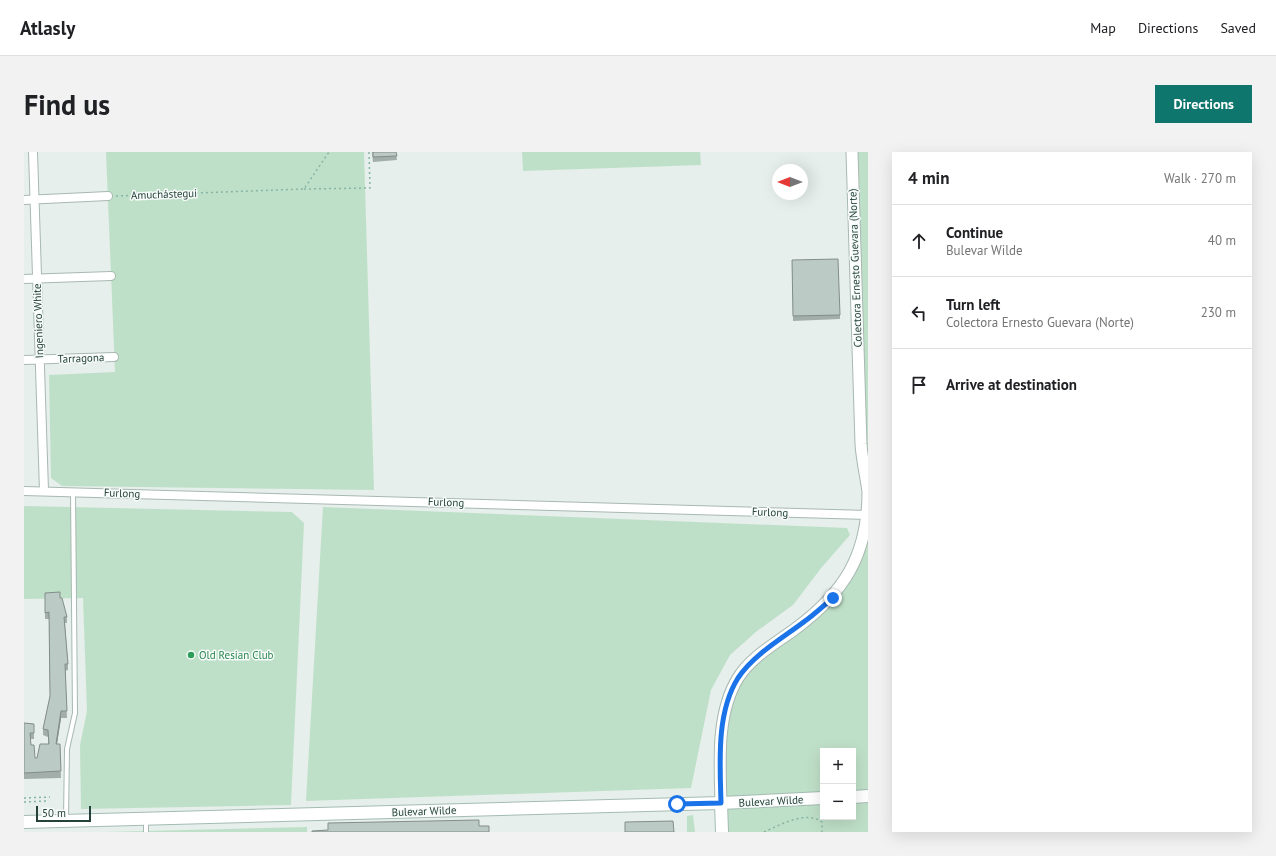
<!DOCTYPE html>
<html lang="en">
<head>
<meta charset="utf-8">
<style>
  body { margin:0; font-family:"PT Sans",sans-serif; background:#f2f2f2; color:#202124 }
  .controls { position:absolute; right:12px; bottom:12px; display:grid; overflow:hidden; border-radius:0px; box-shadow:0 4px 16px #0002 }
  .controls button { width:36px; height:36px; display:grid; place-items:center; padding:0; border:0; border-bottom:1px solid #e0e0e0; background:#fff; color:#202124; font:20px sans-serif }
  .compass { position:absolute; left:748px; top:12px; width:36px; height:36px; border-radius:50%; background:#fff; box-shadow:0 4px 16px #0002; rotate:270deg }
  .scale { position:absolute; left:12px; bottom:10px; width:55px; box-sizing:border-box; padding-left:4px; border:2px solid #24423a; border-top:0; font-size:11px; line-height:14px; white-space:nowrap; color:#24423a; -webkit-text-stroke:3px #f7fbf9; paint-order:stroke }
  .stop { position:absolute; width:12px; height:12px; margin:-9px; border:3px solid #1a73e8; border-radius:50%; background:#fff }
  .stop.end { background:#1a73e8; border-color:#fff; box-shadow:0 1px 4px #0008 }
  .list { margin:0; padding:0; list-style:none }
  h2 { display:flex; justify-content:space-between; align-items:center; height:52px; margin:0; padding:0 16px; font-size:17px }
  h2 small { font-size:13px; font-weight:400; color:#757577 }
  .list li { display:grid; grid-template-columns:26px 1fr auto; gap:12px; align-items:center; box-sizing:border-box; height:72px; padding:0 16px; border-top:1px solid #e0e0e0 }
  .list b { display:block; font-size:15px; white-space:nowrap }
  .list p { margin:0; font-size:13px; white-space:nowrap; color:#757577 }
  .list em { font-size:13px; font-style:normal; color:#757577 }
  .icon { flex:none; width:22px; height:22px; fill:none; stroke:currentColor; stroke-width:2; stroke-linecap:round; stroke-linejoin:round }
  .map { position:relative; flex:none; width:844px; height:680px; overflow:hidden; border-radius:0px }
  header { display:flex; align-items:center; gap:24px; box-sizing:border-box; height:56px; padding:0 20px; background:#fff; border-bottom:1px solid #e0e0e0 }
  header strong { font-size:19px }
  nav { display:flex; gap:22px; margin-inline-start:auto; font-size:14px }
  .intro { display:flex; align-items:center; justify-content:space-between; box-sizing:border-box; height:96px; padding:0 24px }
  h1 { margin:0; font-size:28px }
  .button { padding:10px 18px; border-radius:0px; background:#0f766e; color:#fff; font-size:14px; font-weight:700 }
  main { display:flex; gap:24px; padding:0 24px }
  aside { flex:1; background:#fff; border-radius:0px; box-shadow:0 4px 16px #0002 }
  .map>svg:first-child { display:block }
</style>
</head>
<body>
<header>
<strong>Atlasly</strong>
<nav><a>Map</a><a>Directions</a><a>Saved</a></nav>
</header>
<div class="intro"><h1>Find us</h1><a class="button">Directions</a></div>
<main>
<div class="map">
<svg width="844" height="680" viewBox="0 0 844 680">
  <rect width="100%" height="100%" fill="#e6efeb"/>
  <path fill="#bfe0c8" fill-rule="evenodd" d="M 82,0 L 340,0 L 350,338 L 38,334 L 27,326 L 25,223 L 91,220 Z
    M 498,0 L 676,0 L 677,13 L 499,19 Z
    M 828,0 L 844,0 L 844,680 L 698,680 L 697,591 L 714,526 L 809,445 L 842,382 ZM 799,599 L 829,599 L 829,665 L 799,665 Z
    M 0,354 L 268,360 L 280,371 L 267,653 L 57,657 L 56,593 L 63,559 L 59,446 L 0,447 Z
    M 299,355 L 823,376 L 826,383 L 798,415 L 769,453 L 733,479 L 706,503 L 687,538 L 667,636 L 282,649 Z
    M 669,663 L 671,680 L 663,680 L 663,664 Z
    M 283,675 L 283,680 L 81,680 Z"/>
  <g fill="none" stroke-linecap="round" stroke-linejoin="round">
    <g stroke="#a8b8b2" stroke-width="6">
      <path id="service" d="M 42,668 L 43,597 L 51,561 L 49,340
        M 122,669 L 122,680"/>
    </g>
    <g stroke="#a8b8b2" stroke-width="10">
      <path id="minor" d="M 9,0 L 20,339
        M 0,48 L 84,44
        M 0,127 L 87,124
        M 0,208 L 90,205
        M 0,339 L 844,363"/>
    </g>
    <g stroke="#a8b8b2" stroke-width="13">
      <path id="tertiary" d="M 697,651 C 696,611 692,562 714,526 C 727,505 752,491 771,477 C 820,441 844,403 844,340 C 842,324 838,308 837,292 L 828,0"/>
    </g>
    <g stroke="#a4bbb3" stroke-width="14">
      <path id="secondary" d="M 829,645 L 844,644
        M 697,651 L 698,680
        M 0,670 L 697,651 L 799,646"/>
    </g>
    <path stroke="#86b3a5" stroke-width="1.5" stroke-dasharray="2 3" stroke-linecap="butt" d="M 280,37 L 346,36 L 345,0
      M 92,44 L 280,37 L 305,0
      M 0,646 L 26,645
      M 0,650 L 22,649
      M 740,680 C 756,673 782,658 798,670 L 798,680"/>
    <use href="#service" stroke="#fff" stroke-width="4"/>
    <use href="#minor" stroke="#fff" stroke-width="8"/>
    <use href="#tertiary" stroke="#fff" stroke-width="11"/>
    <use href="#secondary" stroke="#fff" stroke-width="12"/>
  </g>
  <path fill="#a1aea9" d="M 348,0 L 372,0 L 373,8 L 349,10 Z
    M 768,108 L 816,163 L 816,167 L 769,169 Z
    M 21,441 L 36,446 L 43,465 L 43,471 L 41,471 L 44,512 L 44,518 L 41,519 L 43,566 L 37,566 L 33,592 L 36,592 L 37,626 L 0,627 L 0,571 L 10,572 L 10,587 L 6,587 L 7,593 L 11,606 L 13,606 L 24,592 L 24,585 L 19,583 L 19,577 L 26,544 L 25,467 L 21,467 Z"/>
  <path fill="#838d89" d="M 37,559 L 37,566 L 32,598 L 32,592 Z"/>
  <path fill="#bbcac4" stroke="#838d89" d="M 349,0 L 372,0 L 373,4 L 349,5 Z
    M 814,107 L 816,163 L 769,164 L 768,108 Z
    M 36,440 L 36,446 L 38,446 L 43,465 L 40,465 L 44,512 L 41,512 L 43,559 L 37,559 L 32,592 L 36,592 L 37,619 L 0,621 L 0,571 L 10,572 L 10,581 L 6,581 L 7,593 L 10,593 L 11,606 L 13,606 L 16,592 L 25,592 L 24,578 L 19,577 L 26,544 L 25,460 L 21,461 L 21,441 Z
    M 455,668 L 455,674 L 465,674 L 465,680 L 288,680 L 288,679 L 304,678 L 304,671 Z
    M 649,669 L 650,680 L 601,680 L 601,670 Z"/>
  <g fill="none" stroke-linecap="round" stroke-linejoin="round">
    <path stroke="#1a73e8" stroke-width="5" d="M 653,652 L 697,651 C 696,611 692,561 714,526 C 730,502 759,486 781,469 C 791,462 800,453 809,446"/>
  </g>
  <circle fill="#2e9e5b" stroke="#f7fbf9" stroke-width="1.5" cx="167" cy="503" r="4"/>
  <g text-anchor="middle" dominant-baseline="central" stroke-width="3" stroke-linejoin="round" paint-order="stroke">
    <g font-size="11" fill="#24423a" stroke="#f7fbf9">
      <text transform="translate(140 42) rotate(-2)">Amuchástegui</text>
      <text transform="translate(831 116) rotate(-92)">Colectora Ernesto Guevara (Norte)</text>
      <text transform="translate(14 169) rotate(-92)">Ingeniero White</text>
      <text transform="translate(57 206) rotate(-2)">Tarragona</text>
      <text transform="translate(98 341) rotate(2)">Furlong</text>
      <text transform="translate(422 350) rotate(2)">Furlong</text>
      <text transform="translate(746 360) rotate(2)">Furlong</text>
      <text transform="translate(747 649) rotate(-3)">Bulevar Wilde</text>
      <text transform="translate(400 659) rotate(-2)">Bulevar Wilde</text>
    </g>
    <g font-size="11" fill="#27864d" stroke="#f7fbf9" text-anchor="start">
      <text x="175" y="503">Old Resian Club</text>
    </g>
  </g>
</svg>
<div class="controls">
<button>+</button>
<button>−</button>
</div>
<svg class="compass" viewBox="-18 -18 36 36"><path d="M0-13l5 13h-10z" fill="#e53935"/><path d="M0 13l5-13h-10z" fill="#757577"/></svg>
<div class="scale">50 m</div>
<div class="stop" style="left:653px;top:652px"></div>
<div class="stop end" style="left:809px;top:446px"></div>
</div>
<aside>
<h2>4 min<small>Walk · 270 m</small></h2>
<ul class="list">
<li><svg class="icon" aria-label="ahead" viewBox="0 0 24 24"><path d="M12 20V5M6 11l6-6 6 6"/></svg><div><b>Continue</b><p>Bulevar Wilde</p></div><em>40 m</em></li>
<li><svg class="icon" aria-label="left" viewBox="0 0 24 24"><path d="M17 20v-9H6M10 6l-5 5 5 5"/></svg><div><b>Turn left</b><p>Colectora Ernesto Guevara (Norte)</p></div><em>230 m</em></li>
<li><svg class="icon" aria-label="arrive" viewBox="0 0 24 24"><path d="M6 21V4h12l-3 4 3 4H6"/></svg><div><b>Arrive at destination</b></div></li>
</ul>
</aside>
</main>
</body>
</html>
